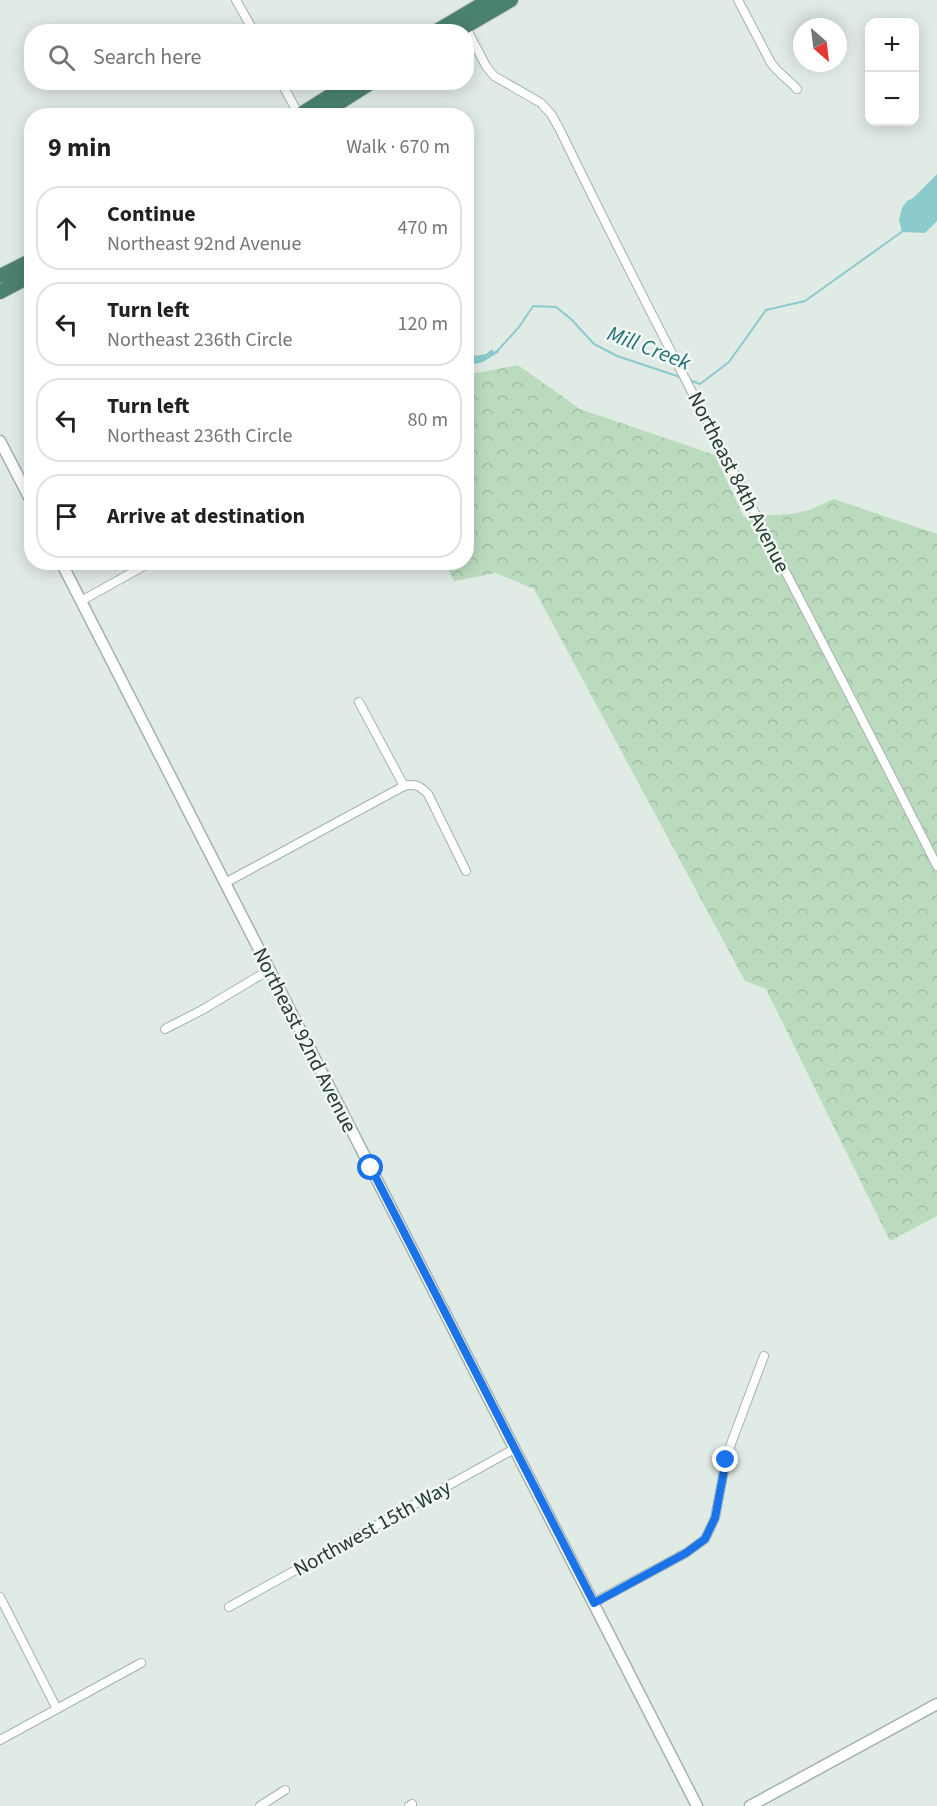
<!DOCTYPE html>
<html lang="en">
<head>
<meta charset="utf-8">
<style>
  body { margin:0; font-family:"Source Sans 3",sans-serif; background:#f2f2f2; color:#202124 }
  .controls { position:absolute; right:18px; top:18px; display:grid; overflow:hidden; border-radius:12px; box-shadow:0 3px 15px #0003 }
  .controls button { width:54px; height:54px; display:grid; place-items:center; padding:0; border:0; border-bottom:2px solid #e0e0e0; background:#fff; color:#202124; font:30px sans-serif }
  .compass { position:absolute; left:793px; top:18px; width:54px; height:54px; border-radius:50%; background:#fff; box-shadow:0 3px 15px #0003; rotate:152deg }
  .stop { position:absolute; width:18px; height:18px; margin:-14px; border:4px solid #1a73e8; border-radius:50%; background:#fff }
  .stop.end { background:#1a73e8; border-color:#fff; box-shadow:0 2px 6px #0008 }
  .list { margin:0; padding:0; list-style:none }
  h2 { display:flex; justify-content:space-between; align-items:center; height:78px; margin:0; padding:0 24px; font-size:26px }
  h2 small { font-size:20px; font-weight:400; color:#757577 }
  .list li { display:grid; grid-template-columns:39px 1fr auto; gap:18px; align-items:center; box-sizing:border-box; height:84px; margin:0 12px 12px; padding:0 12px; border:2px solid #e0e0e0; border-radius:24px }
  .list b { display:block; font-size:22px; white-space:nowrap }
  .list p { margin:0; font-size:20px; white-space:nowrap; color:#757577 }
  .list em { font-size:20px; font-style:normal; color:#757577 }
  .icon { flex:none; width:33px; height:33px; fill:none; stroke:currentColor; stroke-width:2; stroke-linecap:round; stroke-linejoin:round }
  .map { position:relative; flex:none; width:937px; height:1806px; overflow:hidden }
  .search { position:absolute; background:#fff; box-shadow:0 3px 15px #0003; left:24px; top:24px; width:450px; height:66px; display:flex; align-items:center; gap:15px; box-sizing:border-box; padding:0 21px; border-radius:24px; color:#757577; font-size:22px }
  .panel { position:absolute; background:#fff; box-shadow:0 3px 15px #0003; left:24px; top:108px; width:450px; height:462px; border-radius:24px }
  .map>svg:first-child { display:block }
</style>
</head>
<body>
<div class="map">
<svg width="937" height="1806" viewBox="0 0 937 1806">
  <defs>
    <pattern id="forest-crowns" width="20" height="18" patternUnits="userSpaceOnUse" patternTransform="scale(1.5)"><rect width="20" height="18" fill="#bbdbbf"/><path d="M2 6a3 3 0 1 1 6 0M12 15a3 3 0 1 1 6 0" fill="none" stroke="#a0bda5"/></pattern>
  </defs>
  <rect width="100%" height="100%" fill="#e1ebe5"/>
  <path fill="url(#forest-crowns)" d="M 518,365 L 580,409 L 715,455 L 744,517 L 791,514 L 809,510 L 834,499 L 937,534 L 937,1216 L 890,1241 L 766,989 L 745,981 L 534,589 L 496,573 L 454,581 L 444,563 L 466,562 L 467,375 Z"/>
  <path fill="#8bcbcd" d="M 937,174 L 937,221 L 925,233 L 902,232 L 899,220 L 902,208 L 907,201 L 913,198 Z
    M 466,325 L 472,351 L 475,356 L 486,354 L 492,349 L 494,352 L 500,347 L 499,352 L 483,362 L 475,364 L 467,357 Z"/>
  <g fill="none" stroke-linecap="round" stroke-linejoin="round">
    <path stroke="#8bcbcd" stroke-width="2" d="M 500,348 L 519,327 L 533,306 L 556,307 L 571,319 L 594,344 L 617,356 L 680,377
      M 689,380 L 700,384 L 729,362 L 766,310 L 805,301 L 903,231"/>
    <g stroke="#a4b2ab" stroke-width="10">
      <path id="minor" d="M 236,0 L 254,32
        M 738,0 L 771,63 C 778,73 789,80 797,89
        M 465,26 L 486,66 L 494,76 L 541,103 L 551,114 L 559,128 C 680,377 813,619 937,866
        M 281,82 L 299,115
        M 81,601 L 151,562
        M 359,702 L 404,786
        M 225,883 L 404,786 C 415,783 420,786 428,794 L 466,871
        M 165,1029 L 202,1010 L 269,970
        M 0,1597 L 57,1709
        M 593,1603 L 686,1553 L 705,1539 L 715,1518 L 726,1460 L 732,1441 L 764,1356
        M 229,1607 L 514,1449
        M 0,1740 L 141,1663
        M 260,1806 L 285,1790
        M 409,1806 L 412,1804"/>
    </g>
    <g stroke="#a4b2ab" stroke-width="13">
      <path id="tertiary" d="M 0,441 L 32,503
        M 61,562 L 697,1806
        M 750,1806 L 937,1704"/>
    </g>
    <g stroke="#c1c8c5" stroke-width="16">
      <path id="trunk" d="M 435,32 L 489,0
        M 456,32 L 511,0
        M 298,116 L 352,82
        M 318,116 L 372,82
        M 0,276 L 32,260
        M 0,292 L 32,275"/>
    </g>
    <use href="#minor" stroke="#fff" stroke-width="8"/>
    <use href="#tertiary" stroke="#fff" stroke-width="10"/>
    <use href="#trunk" stroke="#4b826e" stroke-width="14"/>
  </g>
  <g fill="none" stroke-linecap="round" stroke-linejoin="round">
    <path stroke="#1a73e8" stroke-width="8" d="M 371,1168 L 594,1603 L 686,1553 L 705,1539 L 715,1518 L 726,1460"/>
  </g>
  <g text-anchor="middle" dominant-baseline="central" stroke-width="5" stroke-linejoin="round" paint-order="stroke">
    <g font-size="21" fill="#223a31" stroke="#f1f7f3">
      <text transform="translate(739 482) rotate(63)">Northeast 84th Avenue</text>
      <text transform="translate(305 1040) rotate(63)">Northeast 92nd Avenue</text>
      <text transform="translate(372 1528) rotate(-29)">Northwest 15th Way</text>
    </g>
    <g font-size="22" font-style="italic" fill="#1f6f73" stroke="#f1f7f3">
      <text transform="translate(649 348) rotate(21)">Mill Creek</text>
    </g>
  </g>
</svg>
<div class="controls">
<button>+</button>
<button>−</button>
</div>
<svg class="compass" viewBox="-18 -18 36 36"><path d="M0-13l5 13h-10z" fill="#e53935"/><path d="M0 13l5-13h-10z" fill="#757577"/></svg>
<div class="stop" style="left:371px;top:1168px"></div>
<div class="stop end" style="left:726px;top:1460px"></div>
<div class="search"><svg class="icon" aria-label="search" viewBox="0 0 24 24"><circle cx="10" cy="10" r="6"/><path d="M15 15l6 6"/></svg>Search here</div>
<section class="panel">
<h2>9 min<small>Walk · 670 m</small></h2>
<ul class="list">
<li><svg class="icon" aria-label="ahead" viewBox="0 0 24 24"><path d="M12 20V5M6 11l6-6 6 6"/></svg><div><b>Continue</b><p>Northeast 92nd Avenue</p></div><em>470 m</em></li>
<li><svg class="icon" aria-label="left" viewBox="0 0 24 24"><path d="M17 20v-9H6M10 6l-5 5 5 5"/></svg><div><b>Turn left</b><p>Northeast 236th Circle</p></div><em>120 m</em></li>
<li><svg class="icon" aria-label="left" viewBox="0 0 24 24"><path d="M17 20v-9H6M10 6l-5 5 5 5"/></svg><div><b>Turn left</b><p>Northeast 236th Circle</p></div><em>80 m</em></li>
<li><svg class="icon" aria-label="arrive" viewBox="0 0 24 24"><path d="M6 21V4h12l-3 4 3 4H6"/></svg><div><b>Arrive at destination</b></div></li>
</ul>
</section>
</div>
</body>
</html>
